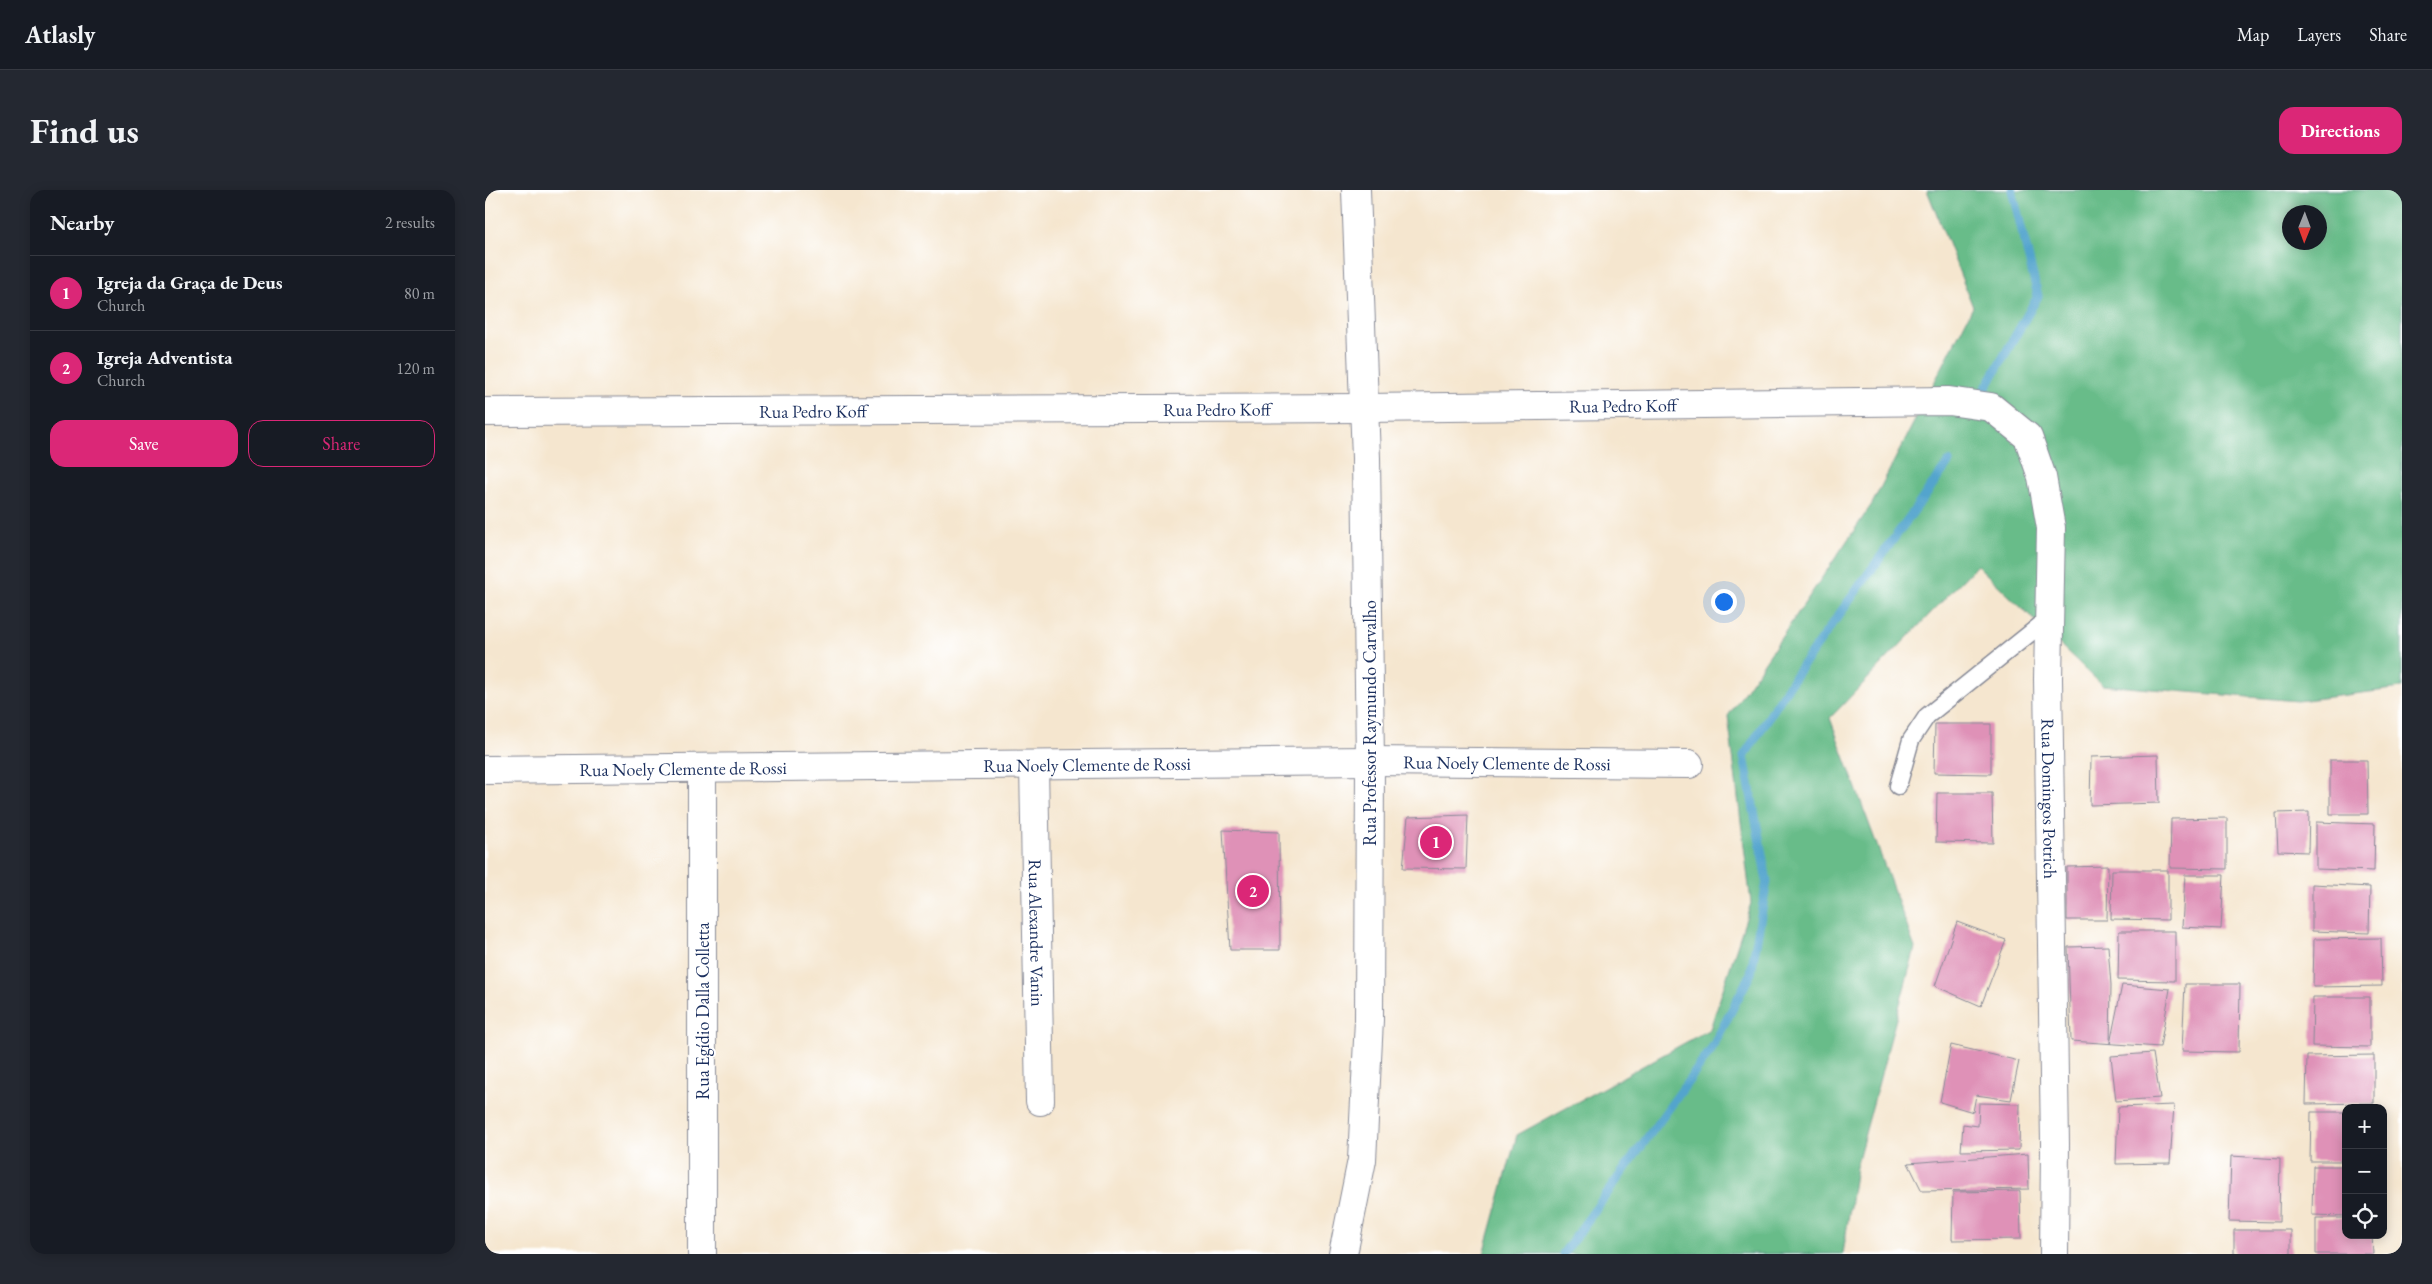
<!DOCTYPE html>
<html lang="en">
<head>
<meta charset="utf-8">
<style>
  body { margin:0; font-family:"EB Garamond",serif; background:#242831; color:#f1f3f6 }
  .controls { position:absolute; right:15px; bottom:15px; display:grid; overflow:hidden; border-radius:10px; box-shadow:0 2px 12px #0003 }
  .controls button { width:45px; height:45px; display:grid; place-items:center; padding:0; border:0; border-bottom:1px solid #363941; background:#171b24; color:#f1f3f6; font:25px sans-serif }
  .compass { position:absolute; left:1797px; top:15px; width:45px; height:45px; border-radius:50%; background:#171b24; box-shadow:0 2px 12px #0003; rotate:181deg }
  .you { position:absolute; left:1238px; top:411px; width:18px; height:18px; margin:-12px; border:4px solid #fff; border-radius:50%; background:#1a73e8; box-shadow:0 0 0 8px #1a73e833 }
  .badge { display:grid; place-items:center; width:32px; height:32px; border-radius:50%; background:#db2777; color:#fff; font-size:16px; font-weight:700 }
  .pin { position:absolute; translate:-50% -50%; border:2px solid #fff; box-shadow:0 1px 5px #0006 }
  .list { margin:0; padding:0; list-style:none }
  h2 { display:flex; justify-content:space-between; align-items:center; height:65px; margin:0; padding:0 20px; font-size:21px }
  h2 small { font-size:16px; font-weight:400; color:#9ea1a6 }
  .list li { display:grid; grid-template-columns:32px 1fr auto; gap:15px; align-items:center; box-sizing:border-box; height:75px; padding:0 20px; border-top:1px solid #363941 }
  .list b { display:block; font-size:19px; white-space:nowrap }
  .list p { margin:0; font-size:16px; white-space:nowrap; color:#9ea1a6 }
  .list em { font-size:16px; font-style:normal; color:#9ea1a6 }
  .actions { display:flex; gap:10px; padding:15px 20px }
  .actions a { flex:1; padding:11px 0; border:1px solid #db2777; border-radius:15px; text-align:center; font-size:18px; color:#db2777 }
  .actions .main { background:#db2777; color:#fff }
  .icon { flex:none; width:28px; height:28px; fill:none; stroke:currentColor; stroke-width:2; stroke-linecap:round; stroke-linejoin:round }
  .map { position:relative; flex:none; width:1917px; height:1064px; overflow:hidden; border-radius:15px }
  header { display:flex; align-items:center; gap:30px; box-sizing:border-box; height:70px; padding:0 25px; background:#171b24; border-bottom:1px solid #363941 }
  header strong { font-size:24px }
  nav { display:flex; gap:28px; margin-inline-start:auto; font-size:18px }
  .intro { display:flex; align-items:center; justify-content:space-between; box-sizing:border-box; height:120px; padding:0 30px }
  h1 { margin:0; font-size:35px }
  .button { padding:12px 22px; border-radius:15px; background:#db2777; color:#fff; font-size:18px; font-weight:700 }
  main { display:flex; gap:30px; padding:0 30px }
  aside { flex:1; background:#171b24; border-radius:15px; box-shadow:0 2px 12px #0003 }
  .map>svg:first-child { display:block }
</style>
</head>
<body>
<header>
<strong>Atlasly</strong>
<nav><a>Map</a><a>Layers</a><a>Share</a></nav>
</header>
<div class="intro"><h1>Find us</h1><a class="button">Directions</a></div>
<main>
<aside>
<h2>Nearby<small>2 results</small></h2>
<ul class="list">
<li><span class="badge">1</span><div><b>Igreja da Graça de Deus</b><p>Church</p></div><em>80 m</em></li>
<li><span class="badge">2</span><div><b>Igreja Adventista</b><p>Church</p></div><em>120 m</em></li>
</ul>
<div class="actions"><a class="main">Save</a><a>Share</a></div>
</aside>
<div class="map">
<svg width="1917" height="1064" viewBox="0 0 1917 1064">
  <rect width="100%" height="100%" fill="#fff"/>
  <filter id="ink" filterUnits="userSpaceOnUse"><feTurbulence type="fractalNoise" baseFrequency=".02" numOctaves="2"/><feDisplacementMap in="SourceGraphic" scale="10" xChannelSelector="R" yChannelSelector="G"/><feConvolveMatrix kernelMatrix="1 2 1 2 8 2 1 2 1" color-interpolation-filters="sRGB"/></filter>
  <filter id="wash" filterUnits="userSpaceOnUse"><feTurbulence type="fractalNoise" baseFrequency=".0096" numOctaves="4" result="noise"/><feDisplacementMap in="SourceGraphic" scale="20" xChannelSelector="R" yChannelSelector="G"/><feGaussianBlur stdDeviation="1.12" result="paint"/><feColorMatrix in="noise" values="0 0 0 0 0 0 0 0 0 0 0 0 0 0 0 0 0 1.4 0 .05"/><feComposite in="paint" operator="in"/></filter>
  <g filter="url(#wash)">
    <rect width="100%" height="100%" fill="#f5e6cf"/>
    <path fill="#68bc89" stroke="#427674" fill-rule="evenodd" d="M 1442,0 L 1917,0 L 1917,498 L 1813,511 L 1617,495 L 1492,375 L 1345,528 L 1430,758 L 1371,977 L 1358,1064 L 999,1064 L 1032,945 L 1225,839 L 1266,713 L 1243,526 L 1387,314 L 1488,117 ZM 1804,22 L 1834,22 L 1834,52 L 1804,52 Z"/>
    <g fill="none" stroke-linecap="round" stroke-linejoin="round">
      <path stroke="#52a4cd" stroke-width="9" d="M 1498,203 L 1553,106 L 1527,0
        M 1078,1064 L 1226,860 L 1266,783 L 1282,691 L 1259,566 L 1312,483 L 1464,272"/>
    </g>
    <g id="blocks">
      <path fill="#df91b7" d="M 1450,534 L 1506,534 L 1506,584 L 1449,583 Z
        M 1673,565 L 1674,613 L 1605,615 L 1606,567 Z
        M 1845,570 L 1882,570 L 1883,624 L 1845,624 Z
        M 1452,603 L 1507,603 L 1508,653 L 1451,652 Z
        M 1824,622 L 1823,662 L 1793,661 L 1791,623 Z
        M 983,625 L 981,679 L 918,678 L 923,627 Z
        M 1742,628 L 1742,679 L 1685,678 L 1686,629 Z
        M 1831,632 L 1890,634 L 1889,681 L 1831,679 Z
        M 738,640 L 794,642 L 795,760 L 745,760 Z
        M 1623,676 L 1622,730 L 1582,730 L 1582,677 Z
        M 1627,680 L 1683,680 L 1683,730 L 1626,729 Z
        M 1700,685 L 1739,685 L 1736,739 L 1697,737 Z
        M 1827,694 L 1885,697 L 1884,743 L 1827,741 Z
        M 1472,732 L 1521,750 L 1496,816 L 1450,796 Z
        M 1634,741 L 1690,741 L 1690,791 L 1633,790 Z
        M 1896,748 L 1897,796 L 1828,797 L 1829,749 Z
        M 1623,756 L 1626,795 L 1625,854 L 1637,795 L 1685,799 L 1675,857 L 1586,851 L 1583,757 Z
        M 1700,794 L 1755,794 L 1754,862 L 1697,861 Z
        M 1828,807 L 1885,807 L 1885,857 L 1827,856 Z
        M 1466,855 L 1534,871 L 1526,910 L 1491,905 L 1488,922 L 1455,912 Z
        M 1668,863 L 1675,908 L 1631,911 L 1626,866 Z
        M 1889,865 L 1889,913 L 1821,914 L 1822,866 Z
        M 1494,913 L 1535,914 L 1534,960 L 1476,961 L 1478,934 L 1493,936 Z
        M 1689,915 L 1685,973 L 1631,974 L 1633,917 Z
        M 1826,922 L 1861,922 L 1861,971 L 1825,971 Z
        M 1543,964 L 1544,999 L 1437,1001 L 1423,973 Z
        M 1746,966 L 1795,969 L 1794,1032 L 1744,1031 Z
        M 1828,976 L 1861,976 L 1861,1026 L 1827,1025 Z
        M 1535,1001 L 1536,1049 L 1467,1050 L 1468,1002 Z
        M 1831,1028 L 1861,1028 L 1861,1045 L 1887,1045 L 1888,1064 L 1831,1064 Z
        M 1749,1040 L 1806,1040 L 1806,1064 L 1749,1064 Z"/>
    </g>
  </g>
  <g filter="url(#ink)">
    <use href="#blocks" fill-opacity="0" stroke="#888a96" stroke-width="1"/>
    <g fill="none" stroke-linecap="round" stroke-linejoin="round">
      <g stroke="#888a96" stroke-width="19">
        <path id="service" d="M 1413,596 L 1426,550 L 1442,526 L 1564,428"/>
      </g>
      <g stroke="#888a96" stroke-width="30">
        <g id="minor">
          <path id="s1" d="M 880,218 L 1464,211 L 1506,217 L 1543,247 L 1557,287 L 1566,338 L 1563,489 L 1570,954 L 1569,1064"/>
          <path id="s2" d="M 549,575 L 555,911"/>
          <path d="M 217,578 L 217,1064"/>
          <path id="s3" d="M 0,580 L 885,571 L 1204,574"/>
        </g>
      </g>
      <g stroke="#888a96" stroke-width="30">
        <g id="tertiary">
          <path id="s4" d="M 0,222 L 880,218"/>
          <path d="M 858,1064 L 877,970 L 884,830 L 885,571 L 881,268 L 871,0"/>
        </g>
      </g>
      <use href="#service" stroke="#fff" stroke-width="16"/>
      <use href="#minor" stroke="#fff" stroke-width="28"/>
      <use href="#tertiary" stroke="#fff" stroke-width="28"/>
    </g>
  </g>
  <g text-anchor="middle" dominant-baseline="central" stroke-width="4" stroke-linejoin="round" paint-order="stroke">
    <g font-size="18" fill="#1b2f5e" stroke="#fff">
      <text stroke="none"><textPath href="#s1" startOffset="258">Rua Pedro Koff</textPath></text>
      <text stroke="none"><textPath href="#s4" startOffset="732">Rua Pedro Koff</textPath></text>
      <text stroke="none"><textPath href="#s4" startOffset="328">Rua Pedro Koff</textPath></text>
      <text transform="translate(884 533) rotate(-90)">Rua Professor Raymundo Carvalho</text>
      <text stroke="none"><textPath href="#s3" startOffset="1022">Rua Noely Clemente de Rossi</textPath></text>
      <text stroke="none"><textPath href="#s3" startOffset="602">Rua Noely Clemente de Rossi</textPath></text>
      <text stroke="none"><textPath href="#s3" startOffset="198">Rua Noely Clemente de Rossi</textPath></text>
      <text stroke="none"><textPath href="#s1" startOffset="1039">Rua Domingos Potrich</textPath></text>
      <text stroke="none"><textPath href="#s2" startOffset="168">Rua Alexandre Vanin</textPath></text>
      <text transform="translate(217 821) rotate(-90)">Rua Egídio Dalla Colletta</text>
    </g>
  </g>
</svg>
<div class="controls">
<button>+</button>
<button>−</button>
<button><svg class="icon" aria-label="locate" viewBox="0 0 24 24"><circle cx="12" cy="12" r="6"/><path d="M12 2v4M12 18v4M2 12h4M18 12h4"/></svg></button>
</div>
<svg class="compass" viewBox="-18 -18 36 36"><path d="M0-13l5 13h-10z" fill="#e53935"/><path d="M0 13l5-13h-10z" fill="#9ea1a6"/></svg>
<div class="you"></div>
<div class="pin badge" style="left:951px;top:652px">1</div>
<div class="pin badge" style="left:768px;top:701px">2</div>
</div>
</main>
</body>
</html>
